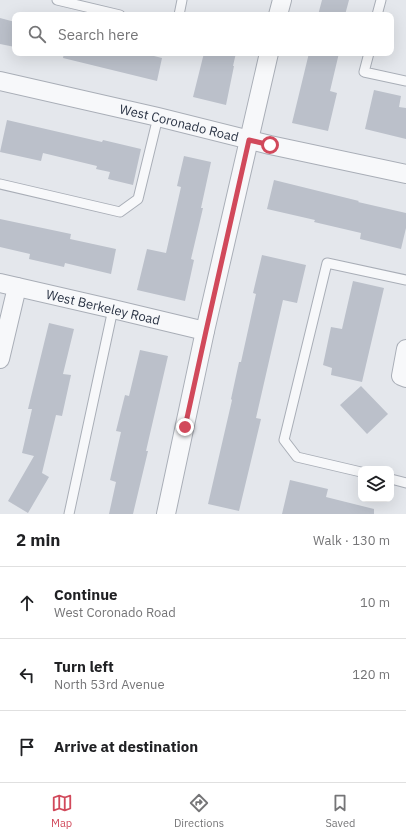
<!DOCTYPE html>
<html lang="en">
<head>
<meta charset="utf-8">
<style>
  body { margin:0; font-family:"IBM Plex Sans",sans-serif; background:#f6f6f6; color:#202124 }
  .controls { position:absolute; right:12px; bottom:12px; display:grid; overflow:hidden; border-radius:8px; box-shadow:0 4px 16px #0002 }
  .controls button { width:36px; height:36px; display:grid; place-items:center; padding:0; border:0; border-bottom:1px solid #e0e0e0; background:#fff; color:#202124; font:20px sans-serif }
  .stop { position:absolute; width:12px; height:12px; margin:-9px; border:3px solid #d1495b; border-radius:50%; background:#fff }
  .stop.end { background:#d1495b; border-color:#fff; box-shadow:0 1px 4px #0008 }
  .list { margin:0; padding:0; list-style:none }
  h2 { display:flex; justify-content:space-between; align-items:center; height:52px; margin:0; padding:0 16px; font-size:17px }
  h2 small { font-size:13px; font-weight:400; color:#757577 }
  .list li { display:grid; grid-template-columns:26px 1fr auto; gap:12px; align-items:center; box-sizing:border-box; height:72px; padding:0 16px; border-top:1px solid #e0e0e0 }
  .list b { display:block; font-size:15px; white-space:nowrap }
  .list p { margin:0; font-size:13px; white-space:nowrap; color:#757577 }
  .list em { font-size:13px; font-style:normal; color:#757577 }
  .icon { flex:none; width:22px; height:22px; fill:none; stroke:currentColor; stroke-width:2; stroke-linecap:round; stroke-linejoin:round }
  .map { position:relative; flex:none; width:406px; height:514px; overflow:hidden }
  .search { position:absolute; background:#fff; box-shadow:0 4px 16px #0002; left:12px; right:12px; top:12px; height:44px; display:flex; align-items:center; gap:10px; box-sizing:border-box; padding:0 14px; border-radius:8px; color:#757577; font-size:15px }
  .sheet { height:268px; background:#fff }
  nav { display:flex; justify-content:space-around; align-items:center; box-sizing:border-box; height:56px; border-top:1px solid #e0e0e0; background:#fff; font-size:11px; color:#757577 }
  nav a { display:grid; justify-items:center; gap:2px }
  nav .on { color:#d1495b }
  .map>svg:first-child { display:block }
</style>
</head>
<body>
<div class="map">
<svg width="406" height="514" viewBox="0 0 406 514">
  <rect width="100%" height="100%" fill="#e4e7ec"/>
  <path fill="#bbc0ca" d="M 322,0 L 349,0 L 345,15 L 318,15 Z
    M 0,18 L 15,22 L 15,47 L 0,44 Z
    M 64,53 L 142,53 L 162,58 L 157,81 L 63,58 Z
    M 204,53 L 236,53 L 233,66 L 234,66 L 226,105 L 193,97 Z
    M 309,53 L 339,53 L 330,91 L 337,93 L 328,131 L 292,123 Z
    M 374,90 L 401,96 L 399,107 L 406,108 L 406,139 L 365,129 Z
    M 7,120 L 102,142 L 103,140 L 141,149 L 133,185 L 108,179 L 110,172 L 96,169 L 97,166 L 43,153 L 41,161 L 0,152 Z
    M 184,156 L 211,162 L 201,208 L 203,208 L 191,259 L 194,260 L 185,301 L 137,290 L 147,249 L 166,253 L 181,187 L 177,186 Z
    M 274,180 L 359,201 L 358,202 L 406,213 L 406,228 L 401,249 L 360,239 L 361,233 L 314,222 L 315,220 L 267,209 Z
    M 0,219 L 71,234 L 70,239 L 116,249 L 111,274 L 65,263 L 64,267 L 29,259 L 30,254 L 0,247 Z
    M 262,255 L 306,265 L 297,303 L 283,300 L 256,418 L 261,419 L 239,511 L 208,504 L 232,400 L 231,399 L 239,362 L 241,362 L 256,294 L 253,293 Z
    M 353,281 L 384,288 L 362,382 L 331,375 L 332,368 L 323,365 L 331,327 L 342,329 Z
    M 49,323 L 74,329 L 63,374 L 71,375 L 62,416 L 56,415 L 42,473 L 49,477 L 28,513 L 8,501 L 34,456 L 22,453 L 32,409 L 28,409 Z
    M 140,350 L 168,356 L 146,451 L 148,451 L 133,514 L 109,514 L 116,482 L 110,480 L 121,432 L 116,431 L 125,395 L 129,396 Z
    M 361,386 L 388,414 L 367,434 L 340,405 Z
    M 290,480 L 328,489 L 326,497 L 374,509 L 374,514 L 282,514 Z"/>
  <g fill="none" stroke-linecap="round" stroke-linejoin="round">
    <g stroke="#a9aeb7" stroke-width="11">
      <path id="service" d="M 57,0 L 120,15
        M 179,15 L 182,0
        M 377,15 L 381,0
        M 369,53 L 364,72 L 406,81
        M 0,184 L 120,212 L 138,199 L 158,117
        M 361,472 L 297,457 L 284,440 L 327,263 L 406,280
        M 391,479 L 406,483
        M 69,514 L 113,309"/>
    </g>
    <g stroke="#a9aeb7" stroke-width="20">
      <g id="minor">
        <path d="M 278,15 L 282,0"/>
        <path id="s1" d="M 0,81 L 158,117 L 270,145 L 406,174"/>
        <path id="s2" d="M 0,283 L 113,309 L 205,331"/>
        <path d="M 406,349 L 401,376 L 406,378"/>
        <path d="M 0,359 L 17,287"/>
        <path d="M 166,514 L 205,331 L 269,53"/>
      </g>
    </g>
    <use href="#service" stroke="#f7f8fa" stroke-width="9"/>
    <use href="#minor" stroke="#f7f8fa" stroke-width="18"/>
  </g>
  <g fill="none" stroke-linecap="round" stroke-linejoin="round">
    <path stroke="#d1495b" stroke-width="5" d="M 185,427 L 206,331 L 249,140 L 270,145"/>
  </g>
  <g text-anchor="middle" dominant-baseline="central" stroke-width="4" stroke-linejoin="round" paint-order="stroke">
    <g font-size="13" fill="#2b3445" stroke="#f4f6f9">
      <text stroke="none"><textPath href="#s1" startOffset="184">West Coronado Road</textPath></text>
      <text stroke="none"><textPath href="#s2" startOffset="106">West Berkeley Road</textPath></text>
    </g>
  </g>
</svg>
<div class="controls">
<button><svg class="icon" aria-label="layers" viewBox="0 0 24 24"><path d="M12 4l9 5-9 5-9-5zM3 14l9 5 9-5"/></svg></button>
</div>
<div class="stop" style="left:270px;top:145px"></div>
<div class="stop end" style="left:185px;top:427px"></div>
<div class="search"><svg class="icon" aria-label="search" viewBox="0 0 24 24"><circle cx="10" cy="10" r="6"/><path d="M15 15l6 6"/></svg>Search here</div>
</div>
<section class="sheet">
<h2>2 min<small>Walk · 130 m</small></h2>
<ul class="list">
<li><svg class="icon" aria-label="ahead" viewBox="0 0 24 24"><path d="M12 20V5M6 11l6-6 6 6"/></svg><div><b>Continue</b><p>West Coronado Road</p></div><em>10 m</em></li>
<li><svg class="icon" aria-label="left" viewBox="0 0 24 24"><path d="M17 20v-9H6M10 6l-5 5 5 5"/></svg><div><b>Turn left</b><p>North 53rd Avenue</p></div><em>120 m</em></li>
<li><svg class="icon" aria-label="arrive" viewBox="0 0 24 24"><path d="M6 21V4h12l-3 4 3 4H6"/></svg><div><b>Arrive at destination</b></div></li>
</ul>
</section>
<nav>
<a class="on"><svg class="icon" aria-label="map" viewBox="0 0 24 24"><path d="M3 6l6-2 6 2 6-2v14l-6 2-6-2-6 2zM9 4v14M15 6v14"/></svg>Map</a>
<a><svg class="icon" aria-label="directions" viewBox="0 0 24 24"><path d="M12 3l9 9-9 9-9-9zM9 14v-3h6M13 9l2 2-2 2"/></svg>Directions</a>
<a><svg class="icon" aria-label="saved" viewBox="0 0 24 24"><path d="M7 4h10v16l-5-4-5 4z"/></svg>Saved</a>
</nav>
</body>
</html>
